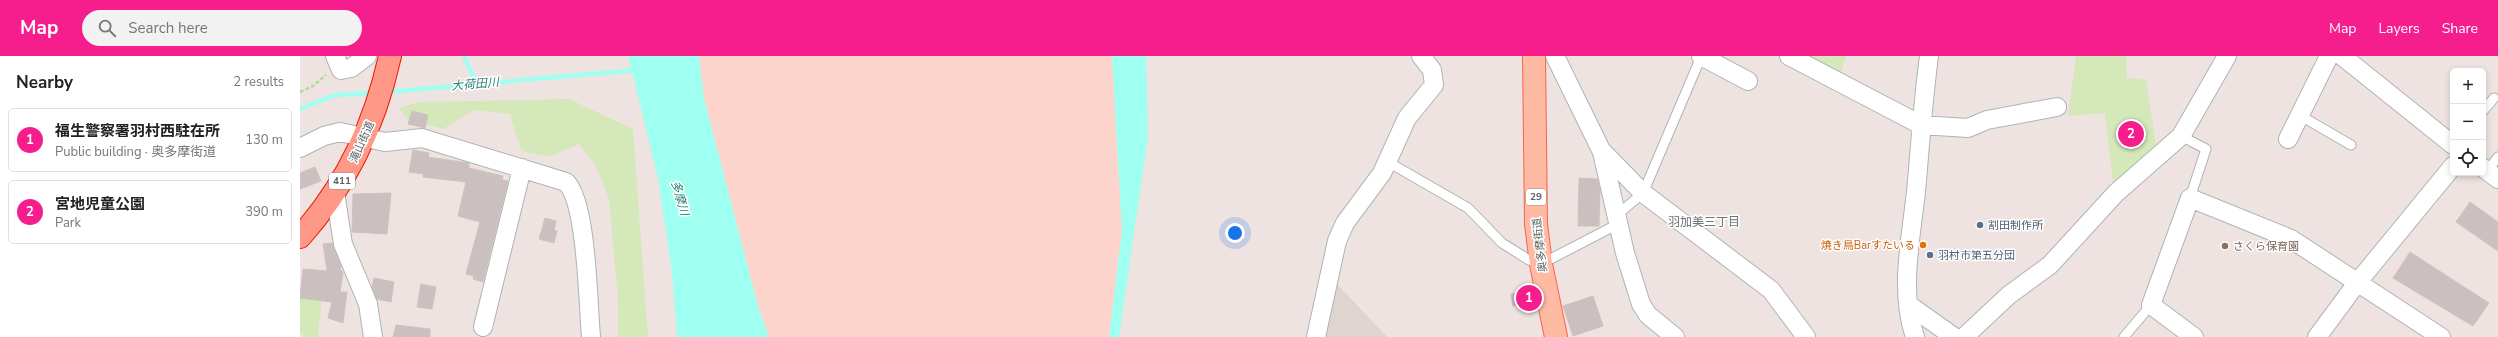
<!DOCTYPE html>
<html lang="en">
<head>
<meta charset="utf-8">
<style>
  body { margin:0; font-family:"Nunito Sans","Noto Sans JP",sans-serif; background:#f2f2f2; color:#222 }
  .controls { position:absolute; right:12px; top:12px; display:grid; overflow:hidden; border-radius:6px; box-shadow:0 2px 6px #0003 }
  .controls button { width:36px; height:36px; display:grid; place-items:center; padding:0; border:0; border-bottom:1px solid #e0e0e0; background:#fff; color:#222; font:20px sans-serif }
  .you { position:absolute; left:935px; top:177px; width:14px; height:14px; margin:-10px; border:3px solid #fff; border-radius:50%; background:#1a73e8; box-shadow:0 0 0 6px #1a73e833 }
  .badge { display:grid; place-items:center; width:26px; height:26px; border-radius:50%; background:#f61d8d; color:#fff; font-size:13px; font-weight:700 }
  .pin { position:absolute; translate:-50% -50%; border:2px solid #fff; box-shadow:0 1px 4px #0006 }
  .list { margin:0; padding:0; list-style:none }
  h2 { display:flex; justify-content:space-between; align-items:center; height:52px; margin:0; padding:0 16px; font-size:17px }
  h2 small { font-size:13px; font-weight:400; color:#767676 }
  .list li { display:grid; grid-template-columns:26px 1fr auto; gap:12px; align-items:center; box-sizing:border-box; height:64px; margin:0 8px 8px; padding:0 8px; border:1px solid #e0e0e0; border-radius:6px }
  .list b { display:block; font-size:15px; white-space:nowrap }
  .list p { margin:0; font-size:13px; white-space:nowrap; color:#767676 }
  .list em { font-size:13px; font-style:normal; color:#767676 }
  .icon { flex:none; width:22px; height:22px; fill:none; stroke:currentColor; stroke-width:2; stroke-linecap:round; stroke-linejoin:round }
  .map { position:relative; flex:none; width:2198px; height:281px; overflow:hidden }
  header { display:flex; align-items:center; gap:24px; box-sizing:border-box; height:56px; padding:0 20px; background:#f61d8d; color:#fff }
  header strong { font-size:19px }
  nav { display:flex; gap:22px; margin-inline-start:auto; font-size:14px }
  .search { width:280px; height:36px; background:#f2f2f2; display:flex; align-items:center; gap:10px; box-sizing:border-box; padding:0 14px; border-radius:22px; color:#767676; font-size:15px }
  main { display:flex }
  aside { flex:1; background:#fff }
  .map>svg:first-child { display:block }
</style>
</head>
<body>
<header>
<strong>Map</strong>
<div class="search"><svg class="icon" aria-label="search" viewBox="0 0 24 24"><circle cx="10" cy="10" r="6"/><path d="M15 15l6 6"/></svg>Search here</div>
<nav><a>Map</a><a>Layers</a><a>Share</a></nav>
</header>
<main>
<aside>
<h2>Nearby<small>2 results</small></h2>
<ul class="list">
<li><span class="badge">1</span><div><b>福生警察署羽村西駐在所</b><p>Public building · 奥多摩街道</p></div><em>130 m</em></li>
<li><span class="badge">2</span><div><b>宮地児童公園</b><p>Park</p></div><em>390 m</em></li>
</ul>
</aside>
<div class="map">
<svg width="2198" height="281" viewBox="0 0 2198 281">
  <rect width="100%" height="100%" fill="#eee3e0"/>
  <path fill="#e0d4d1" d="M 1036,227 L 1087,281 L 1025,281 Z"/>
  <path fill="#d5e8ba" d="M 1505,0 L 1546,0 L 1540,19 Z
    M 1776,0 L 1826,0 L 1827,22 L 1846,24 L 1857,95 L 1813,128 L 1805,57 L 1768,60 Z
    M 269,43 L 333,73 L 348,281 L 318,281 L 318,243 L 309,143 L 295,108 L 279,88 L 249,101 L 221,95 L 210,58 L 174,54 L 143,73 L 107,63 L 99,52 L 120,46 Z
    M 0,231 L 22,241 L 18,281 L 3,281 L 3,277 L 0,277 Z"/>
  <path fill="#fdd4cc" d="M 399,0 L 812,0 L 822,175 L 809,281 L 469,281 L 458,250 L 404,42 Z"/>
  <path fill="#9ffff0" d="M 328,0 L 399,0 L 404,42 L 458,250 L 469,281 L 377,281 L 372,216 L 358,122 Z
    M 812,0 L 846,0 L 848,80 L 819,281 L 809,281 L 822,175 Z"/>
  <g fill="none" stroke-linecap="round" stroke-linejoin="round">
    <path stroke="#9ffff0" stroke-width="4.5" d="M 164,0 L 177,29
      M 87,36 L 337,14
      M 0,53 L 35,39 L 74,37"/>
  </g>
  <path fill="#cac0bf" stroke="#d3c0be" d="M 112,55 L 128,59 L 125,72 L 108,68 Z
    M 113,94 L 129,97 L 128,101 L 169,107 L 169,112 L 203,120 L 202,124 L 208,125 L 183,226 L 173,223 L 174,220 L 166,218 L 180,166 L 158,160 L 166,126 L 123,121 L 124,118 L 109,116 Z
    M 15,111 L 21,125 L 0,133 L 0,117 Z
    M 1279,122 L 1297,123 L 1300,134 L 1299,170 L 1278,170 Z
    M 91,137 L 87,178 L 52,176 L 53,138 Z
    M 2170,146 L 2198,166 L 2198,195 L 2156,166 Z
    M 245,162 L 256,165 L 254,174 L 257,175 L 254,187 L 239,183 Z
    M 32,187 L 41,210 L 40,214 L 43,216 L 40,236 L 47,236 L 43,267 L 28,262 L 32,246 L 0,242 L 3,213 L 27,215 L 23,188 Z
    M 2110,196 L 2189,247 L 2173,270 L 2093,222 Z
    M 74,222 L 94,226 L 91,246 L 77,243 L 72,231 Z
    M 121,228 L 136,231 L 132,253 L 117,251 Z
    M 1234,234 L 1236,247 L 1213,250 L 1211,238 Z
    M 1293,240 L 1303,270 L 1273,280 L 1263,250 Z
    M 96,269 L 130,273 L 130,281 L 93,281 Z"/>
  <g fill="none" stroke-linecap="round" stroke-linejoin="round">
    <g stroke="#acb5b4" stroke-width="11">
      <path id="lane" d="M 2183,55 L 2194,42
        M 2001,60 L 2051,89
        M 1881,80 L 1906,93 L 1890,142
        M 1088,106 L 1168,152 L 1202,187 L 1229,204 L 1241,208 L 1320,167
        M 2187,115 L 2198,101
        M 1318,158 L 1343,137 L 1401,1
        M 1824,281 L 1851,249"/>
    </g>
    <g stroke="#acb5b4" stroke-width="20">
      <path id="street" d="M 35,0 L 41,14 L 51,12 L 67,0
        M 1255,0 L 1302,96 L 1325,197 L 1341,248 L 1348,259 L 1375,281
        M 1401,0 L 1448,25
        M 1489,0 L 1621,69 L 1668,72 L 1687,64 L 1757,51
        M 2042,0 L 2153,89
        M 1988,83 L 2029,0
        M 0,92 L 24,80 L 40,76 L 85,86 L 122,82 L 266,126 C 287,146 288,248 291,281
        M 1303,96 L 1343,137 L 1471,234 L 1506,281
        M 2183,112 L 2198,123
        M 35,136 L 43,188 L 68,248 L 73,281
        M 1609,249 L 1654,281
        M 183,271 L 222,112
        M 1016,281 L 1037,185 L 1045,167 L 1082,117 L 1107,62 L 1134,29 L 1132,14 L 1121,0
        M 1615,281 C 1599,236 1611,182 1616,136 C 1620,91 1623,45 1629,0
        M 1664,281 L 1709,239 L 1750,209 L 1816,137 L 1881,80 L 1927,0
        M 1894,281 L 1851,249 L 1890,142 L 1991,183 L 2141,281
        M 2017,281 L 2057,227 L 2153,110"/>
    </g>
    <g stroke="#fc614b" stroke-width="24">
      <path id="primary" d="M 1234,0 L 1236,168 L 1241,208 L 1256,281"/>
    </g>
    <g stroke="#ee1600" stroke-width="24">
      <path id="highway" d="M 0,181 C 47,129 75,68 90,0"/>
    </g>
    <path stroke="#b1da9c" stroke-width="2.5" stroke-dasharray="4 2" stroke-linecap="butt" d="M 0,36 L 13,30 L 26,19"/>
    <use href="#lane" stroke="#fff" stroke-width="9"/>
    <use href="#street" stroke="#fff" stroke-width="18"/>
    <use href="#primary" stroke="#ffbaa4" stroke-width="22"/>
    <use href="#highway" stroke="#ff9886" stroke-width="22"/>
  </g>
  <g fill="#5c6f8a" stroke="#fff" stroke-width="1.5">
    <circle cx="1680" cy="169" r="4"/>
    <circle cx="1630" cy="199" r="4"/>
  </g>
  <circle fill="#e8710a" stroke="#fff" stroke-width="1.5" cx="1623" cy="189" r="4"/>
  <circle fill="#8d6e63" stroke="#fff" stroke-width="1.5" cx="1925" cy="190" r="4"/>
  <g text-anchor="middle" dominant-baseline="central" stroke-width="3" stroke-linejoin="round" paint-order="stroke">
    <g fill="#fff" stroke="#8b9291" stroke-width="1">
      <rect x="29" y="117" width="26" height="16" rx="3"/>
      <rect x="1226" y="133" width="20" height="16" rx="3"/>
    </g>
    <g font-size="10" font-weight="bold" fill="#596362">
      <text x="42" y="125">411</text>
      <text x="1236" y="141">29</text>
    </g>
    <g font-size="11" fill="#596362" stroke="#fff">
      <text transform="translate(62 86) rotate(-66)">滝山街道</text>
      <text transform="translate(1240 189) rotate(-97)">奥多摩街道</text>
    </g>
    <g font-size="11" fill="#4e5e75" stroke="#fff" text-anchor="start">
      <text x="1688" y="169">割田制作所</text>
      <text x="1638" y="199">羽村市第五分団</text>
    </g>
    <g font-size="11" fill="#c56008" stroke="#fff" text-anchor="end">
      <text x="1615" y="189">焼き鳥Barすたいる</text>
    </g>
    <g font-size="11" fill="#785e54" stroke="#fff" text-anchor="start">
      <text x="1933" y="190">さくら保育園</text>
    </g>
    <g font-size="12" font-style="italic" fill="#288179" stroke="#fff">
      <text transform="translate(175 28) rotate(-5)">大荷田川</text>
      <text transform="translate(380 142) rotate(74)">多摩川</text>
    </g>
    <g font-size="12" fill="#6a7574" stroke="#fff">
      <text x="1404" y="166">羽加美三丁目</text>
    </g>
  </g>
</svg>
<div class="controls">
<button>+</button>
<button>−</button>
<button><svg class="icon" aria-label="locate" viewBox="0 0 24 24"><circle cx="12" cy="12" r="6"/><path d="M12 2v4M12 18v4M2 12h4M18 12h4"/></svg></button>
</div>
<div class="you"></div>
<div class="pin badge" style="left:1229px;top:242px">1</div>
<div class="pin badge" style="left:1831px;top:78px">2</div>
</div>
</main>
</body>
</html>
